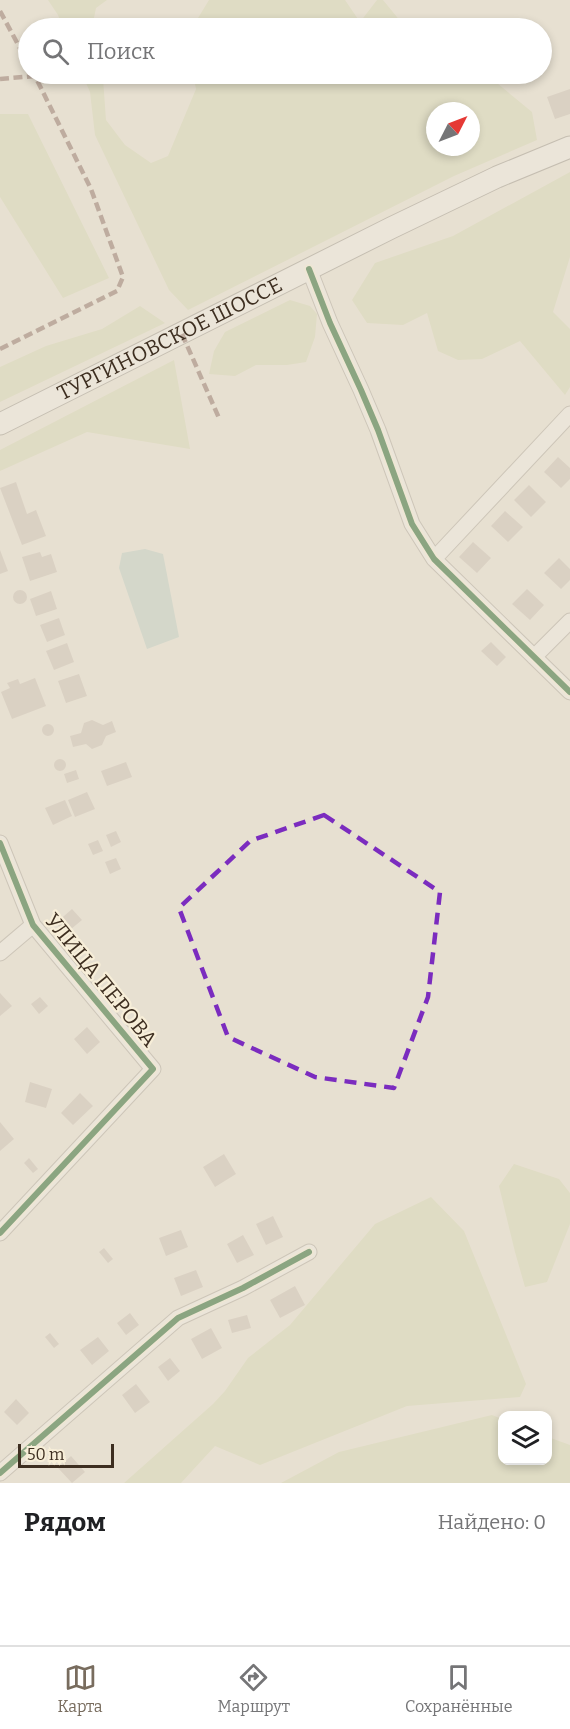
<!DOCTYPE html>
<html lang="ru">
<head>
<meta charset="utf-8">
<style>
  body { margin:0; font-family:Bitter,serif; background:#f2f2f2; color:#202124 }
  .controls { position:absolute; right:18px; bottom:18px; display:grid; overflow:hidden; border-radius:12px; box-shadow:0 3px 9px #0003 }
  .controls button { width:54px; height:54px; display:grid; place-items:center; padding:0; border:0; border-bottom:2px solid #e0e0e0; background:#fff; color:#202124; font:30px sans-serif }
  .compass { position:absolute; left:426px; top:102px; width:54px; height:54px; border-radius:50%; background:#fff; box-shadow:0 3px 9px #0003; rotate:48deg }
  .scale { position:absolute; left:18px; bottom:15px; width:96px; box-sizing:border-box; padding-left:6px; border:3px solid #3d2e20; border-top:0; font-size:16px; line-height:21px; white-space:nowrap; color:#3d2e20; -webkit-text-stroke:4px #f7eed8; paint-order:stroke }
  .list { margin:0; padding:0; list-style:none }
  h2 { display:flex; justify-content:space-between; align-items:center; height:78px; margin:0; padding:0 24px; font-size:26px }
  h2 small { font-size:20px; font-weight:400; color:#757577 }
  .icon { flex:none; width:33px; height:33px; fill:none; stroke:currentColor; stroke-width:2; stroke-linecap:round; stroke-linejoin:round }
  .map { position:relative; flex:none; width:570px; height:1483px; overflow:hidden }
  .search { position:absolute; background:#fff; box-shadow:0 3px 9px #0003; left:18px; right:18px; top:18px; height:66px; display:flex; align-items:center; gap:15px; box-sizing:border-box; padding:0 21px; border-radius:33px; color:#757577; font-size:22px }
  .sheet { height:162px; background:#fff }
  nav { display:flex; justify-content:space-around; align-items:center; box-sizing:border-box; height:84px; border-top:2px solid #e0e0e0; background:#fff; font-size:16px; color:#757577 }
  nav a { display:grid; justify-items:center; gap:3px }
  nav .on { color:#786c5e }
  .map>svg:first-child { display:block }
</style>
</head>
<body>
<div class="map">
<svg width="570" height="1483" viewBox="0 0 570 1483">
  <rect width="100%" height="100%" fill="#e7e0d1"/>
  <path fill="#d6d7b3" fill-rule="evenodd" d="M 48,0 L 107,0 L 96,8 L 92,28 L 63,28 L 58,15 Z
    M 209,0 L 345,0 L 360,22 L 377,0 L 383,0 L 406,28 L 194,28 L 198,18 Z
    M 82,74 L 101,74 L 103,78 L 106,120 L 125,145 L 151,163 L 168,156 L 196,89 L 193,74 L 486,74 L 532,112 L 537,140 L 454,176 L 188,310 L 169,290 L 95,135 L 90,92 ZM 435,111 L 471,111 L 471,147 L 435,147 Z
    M 0,114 L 28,114 L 109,278 L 63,298 L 0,197 Z
    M 570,172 L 570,257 L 553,312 L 570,329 L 570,387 L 565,395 L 520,341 L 482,359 L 458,360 L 438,351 L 427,313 L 403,325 L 367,323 L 352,300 L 375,263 L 453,236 Z
    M 290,300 L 310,306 L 317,314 L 315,337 L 306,362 L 287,365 L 256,365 L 235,376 L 209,374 L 214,351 L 225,332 Z
    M 140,306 L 165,323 L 0,402 L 0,367 L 46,346 L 102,329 Z
    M 174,360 L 190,449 L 87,432 L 0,471 L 0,450 Z
    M 514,1164 L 559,1179 L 570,1193 L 570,1224 L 547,1282 L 525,1287 L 515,1252 L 499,1186 Z
    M 431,1197 L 464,1231 L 526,1384 L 520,1397 L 407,1406 L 260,1465 L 215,1446 L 181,1483 L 124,1483 L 213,1404 L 225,1391 L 248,1358 L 290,1325 L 375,1224 Z
    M 492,1415 L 502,1419 L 502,1460 L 548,1460 L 548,1437 L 570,1445 L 570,1483 L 281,1483 L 339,1452 Z"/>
  <path fill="#bcccc2" d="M 145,549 L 163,554 L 179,637 L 147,649 L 119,568 L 122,553 Z"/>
  <path fill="#cbbfb2" d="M 570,89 L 570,114 L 555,119 L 547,97 Z
    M 558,457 L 570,468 L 570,479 L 561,488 L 544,472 Z
    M 16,482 L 27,514 L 36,510 L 46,536 L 22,545 L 0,488 Z
    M 529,485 L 546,502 L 531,517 L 514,500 Z
    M 505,511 L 523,527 L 508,542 L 491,526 Z
    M 473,542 L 491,558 L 477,573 L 459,557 Z
    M 0,550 L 8,571 L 0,574 Z
    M 40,552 L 42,557 L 51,554 L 57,572 L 30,581 L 22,557 Z
    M 559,558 L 570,569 L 570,580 L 561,589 L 544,573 Z
    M 527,589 L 544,605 L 530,620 L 512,604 Z
    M13 597a7 7 0 1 1 14 0a7 7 0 1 1-14 0Z
    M 51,591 L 57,609 L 36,616 L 30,599 Z
    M 59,618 L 65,635 L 47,642 L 40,625 Z
    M 491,642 L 506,657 L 497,666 L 481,651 Z
    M 67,643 L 74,662 L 54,670 L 46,651 Z
    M 79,674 L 87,696 L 66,703 L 58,681 Z
    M 35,678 L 46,706 L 12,719 L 1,692 L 10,688 L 7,683 L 18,679 L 20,684 Z
    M 92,720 L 103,725 L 112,721 L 116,732 L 106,736 L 102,745 L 92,749 L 86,744 L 73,747 L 70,736 L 81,733 L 84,723 Z
    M42 730a6 6 0 1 1 12 0a6 6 0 1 1-12 0Z
    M54 765a6 6 0 1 1 12 0a6 6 0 1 1-12 0Z
    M 126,762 L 132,777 L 107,786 L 101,771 Z
    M 76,770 L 79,779 L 67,783 L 64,774 Z
    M 87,792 L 95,809 L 75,817 L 68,800 Z
    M 65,800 L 72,816 L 53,825 L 45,808 Z
    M 116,831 L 121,842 L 111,847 L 106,835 Z
    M 98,840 L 103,851 L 93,855 L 88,844 Z
    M 116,858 L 121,869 L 110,874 L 105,862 Z
    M 72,909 L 82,920 L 65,934 L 56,923 Z
    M 0,993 L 12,1006 L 0,1016 Z
    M 40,997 L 48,1006 L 39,1014 L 31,1004 Z
    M 87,1027 L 100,1042 L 87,1054 L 74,1039 Z
    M 30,1082 L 52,1089 L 46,1108 L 25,1102 Z
    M 80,1093 L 93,1106 L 73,1125 L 61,1113 Z
    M 0,1122 L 14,1139 L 0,1151 Z
    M 224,1154 L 236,1174 L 215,1187 L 203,1167 Z
    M 29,1158 L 38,1169 L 33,1173 L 24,1163 Z
    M 273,1216 L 283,1237 L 266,1245 L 256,1224 Z
    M 181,1230 L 188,1247 L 166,1256 L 159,1238 Z
    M 243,1235 L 254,1255 L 237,1263 L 227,1244 Z
    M 104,1248 L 113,1259 L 108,1263 L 99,1252 Z
    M 196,1270 L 203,1287 L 181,1296 L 174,1278 Z
    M 295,1286 L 305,1305 L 280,1318 L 270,1300 Z
    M 130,1313 L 139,1325 L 126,1335 L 117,1323 Z
    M 247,1315 L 251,1328 L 232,1333 L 228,1320 Z
    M 211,1328 L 222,1348 L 202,1359 L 191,1339 Z
    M 50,1333 L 59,1344 L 54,1348 L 45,1337 Z
    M 98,1337 L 109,1351 L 92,1365 L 80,1350 Z
    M 170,1358 L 180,1371 L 168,1381 L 158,1367 Z
    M 136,1384 L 150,1402 L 135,1413 L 122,1395 Z
    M 16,1399 L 29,1413 L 17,1425 L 4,1412 Z
    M 71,1456 L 85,1472 L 72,1483 L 58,1468 Z"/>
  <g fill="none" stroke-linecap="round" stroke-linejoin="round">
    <g stroke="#ada599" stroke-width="17">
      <path id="street" d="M 309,269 L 330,323 L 361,390 L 378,430 L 412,524 L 434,559 L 570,692
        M 434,559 L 570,414
        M 534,657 L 570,621
        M 0,843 L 33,925 L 153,1069 L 0,1233
        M 0,953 L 33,925
        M 0,1473 L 178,1318 L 243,1288 L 309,1252"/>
    </g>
    <g stroke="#9c958a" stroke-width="23">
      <g id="secondary">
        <path id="s1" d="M 0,424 L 391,228 L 497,177 L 570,147"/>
      </g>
    </g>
    <use href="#street" stroke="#efebe3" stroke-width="15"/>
    <use href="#secondary" stroke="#efebe3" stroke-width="21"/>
    <path stroke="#8d6e63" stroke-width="4.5" stroke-dasharray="9 4.5" stroke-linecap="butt" d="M 0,11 L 28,63
      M 0,79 L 35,76
      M 182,334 L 219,418
      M 0,349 L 117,291 L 123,277 L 91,189 L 34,74"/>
    <g stroke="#f7eed8" stroke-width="10">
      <path id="cycleway" d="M 309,269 L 330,323 L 361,390 L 378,430 L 412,524 L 434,559 L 570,692
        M 0,843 L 33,925 L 153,1069 L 0,1233
        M 0,1473 L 178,1318 L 243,1288 L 309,1252"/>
    </g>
    <use href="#cycleway" stroke="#1b5e20" stroke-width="6"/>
  </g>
  <path d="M0 0H570V1483H0ZM 324,815 L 440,892 L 428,997 L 394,1088 L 315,1077 L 228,1037 L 179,908 L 250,841 Z" fill="#e7e0d1" fill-opacity=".55" fill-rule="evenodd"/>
  <path fill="none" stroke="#7b2cbf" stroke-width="4.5" stroke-dasharray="12 8" stroke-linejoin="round" d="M 324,815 L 440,892 L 428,997 L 394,1088 L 315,1077 L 228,1037 L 179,908 L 250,841 Z"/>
  <g text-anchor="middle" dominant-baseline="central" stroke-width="4.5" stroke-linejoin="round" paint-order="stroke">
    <g font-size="21" fill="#3d2e20" stroke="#f7eed8">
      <text stroke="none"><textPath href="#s1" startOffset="190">ТУРГИНОВСКОЕ ШОССЕ</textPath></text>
      <text transform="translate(101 980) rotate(51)">УЛИЦА ПЕРОВА</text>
    </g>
  </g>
</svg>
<div class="controls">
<button><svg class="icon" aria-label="layers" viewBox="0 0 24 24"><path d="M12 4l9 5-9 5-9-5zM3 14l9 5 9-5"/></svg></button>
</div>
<svg class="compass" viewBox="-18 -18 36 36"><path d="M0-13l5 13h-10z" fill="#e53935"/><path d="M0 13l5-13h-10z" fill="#757577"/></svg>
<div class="scale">50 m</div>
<div class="search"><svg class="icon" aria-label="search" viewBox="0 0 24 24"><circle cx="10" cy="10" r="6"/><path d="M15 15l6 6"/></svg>Поиск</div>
</div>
<section class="sheet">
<h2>Рядом<small>Найдено: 0</small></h2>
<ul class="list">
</ul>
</section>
<nav>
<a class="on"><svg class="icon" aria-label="map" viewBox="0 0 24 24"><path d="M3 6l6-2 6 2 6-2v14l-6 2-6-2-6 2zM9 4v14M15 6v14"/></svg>Карта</a>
<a><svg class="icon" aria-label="directions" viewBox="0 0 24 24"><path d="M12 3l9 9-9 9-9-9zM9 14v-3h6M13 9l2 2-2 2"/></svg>Маршрут</a>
<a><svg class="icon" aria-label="saved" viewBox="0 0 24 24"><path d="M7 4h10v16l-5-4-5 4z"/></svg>Сохранённые</a>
</nav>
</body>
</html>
